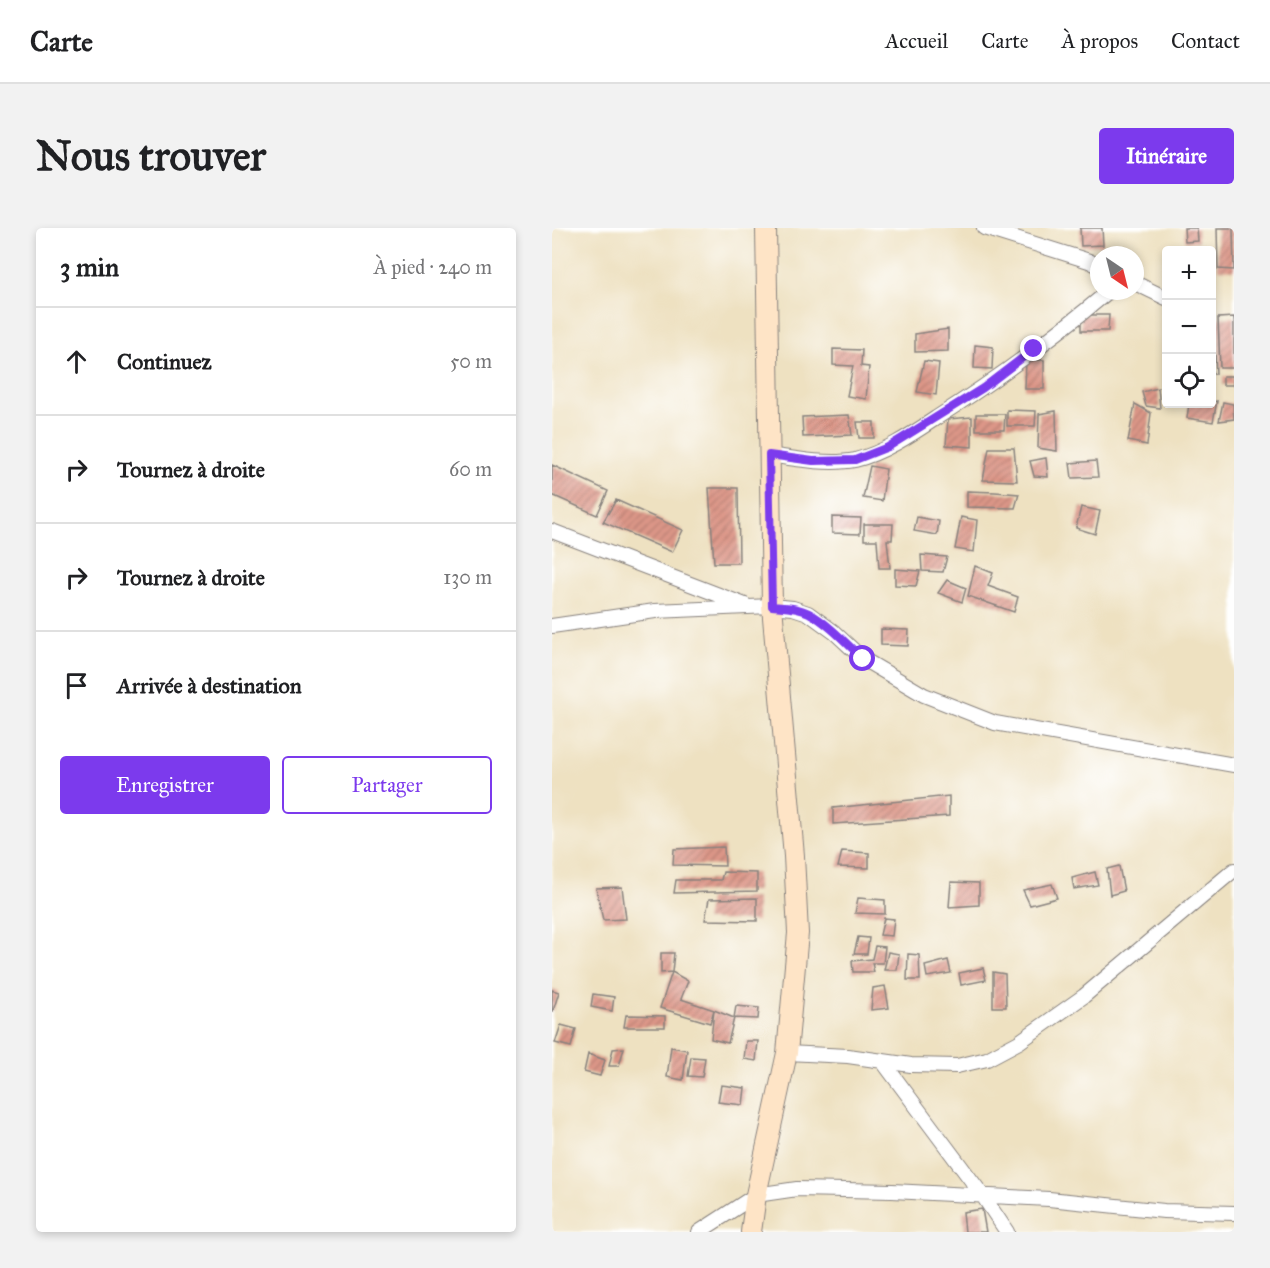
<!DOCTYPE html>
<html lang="fr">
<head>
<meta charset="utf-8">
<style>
  body { margin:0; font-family:"IM FELL Great Primer",serif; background:#f2f2f2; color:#202124 }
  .controls { position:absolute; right:18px; top:18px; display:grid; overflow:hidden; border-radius:6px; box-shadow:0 3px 9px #0003 }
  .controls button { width:54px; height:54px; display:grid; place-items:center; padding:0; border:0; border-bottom:2px solid #e0e0e0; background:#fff; color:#202124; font:30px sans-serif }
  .compass { position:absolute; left:538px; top:18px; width:54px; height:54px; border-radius:50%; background:#fff; box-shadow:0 3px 9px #0003; rotate:145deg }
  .stop { position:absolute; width:18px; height:18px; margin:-14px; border:4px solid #7c3aed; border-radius:50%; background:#fff }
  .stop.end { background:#7c3aed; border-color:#fff; box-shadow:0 2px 6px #0008 }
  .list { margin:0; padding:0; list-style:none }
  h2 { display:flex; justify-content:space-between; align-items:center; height:78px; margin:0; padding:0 24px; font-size:26px }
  h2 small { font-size:20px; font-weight:400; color:#757577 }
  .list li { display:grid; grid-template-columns:39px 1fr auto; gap:18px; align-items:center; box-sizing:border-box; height:108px; padding:0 24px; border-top:2px solid #e0e0e0 }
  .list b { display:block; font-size:22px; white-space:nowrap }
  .list em { font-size:20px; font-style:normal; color:#757577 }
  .actions { display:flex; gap:12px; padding:18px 24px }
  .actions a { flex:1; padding:14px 0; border:2px solid #7c3aed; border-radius:6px; text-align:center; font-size:21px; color:#7c3aed }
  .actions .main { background:#7c3aed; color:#fff }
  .icon { flex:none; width:33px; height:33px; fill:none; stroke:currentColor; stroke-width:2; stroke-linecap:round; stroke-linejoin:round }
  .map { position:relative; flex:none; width:682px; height:1004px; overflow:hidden; border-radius:6px }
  header { display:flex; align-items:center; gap:36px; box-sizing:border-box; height:84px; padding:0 30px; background:#fff; border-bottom:2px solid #e0e0e0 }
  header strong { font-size:28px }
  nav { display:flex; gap:33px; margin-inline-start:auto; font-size:21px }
  .intro { display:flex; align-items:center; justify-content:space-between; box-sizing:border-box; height:144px; padding:0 36px }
  h1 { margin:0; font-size:42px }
  .button { padding:15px 27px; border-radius:6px; background:#7c3aed; color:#fff; font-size:21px; font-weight:700 }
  main { display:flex; gap:36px; padding:0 36px }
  aside { flex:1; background:#fff; border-radius:6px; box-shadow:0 3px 9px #0003 }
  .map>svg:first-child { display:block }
</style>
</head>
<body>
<header>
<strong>Carte</strong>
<nav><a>Accueil</a><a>Carte</a><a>À propos</a><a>Contact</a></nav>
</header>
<div class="intro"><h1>Nous trouver</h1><a class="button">Itinéraire</a></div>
<main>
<aside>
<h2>3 min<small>À pied · 240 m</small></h2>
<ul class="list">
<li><svg class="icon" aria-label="ahead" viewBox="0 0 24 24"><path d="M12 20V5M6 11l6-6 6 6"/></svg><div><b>Continuez</b></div><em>50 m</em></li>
<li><svg class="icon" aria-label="right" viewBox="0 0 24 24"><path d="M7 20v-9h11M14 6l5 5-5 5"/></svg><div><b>Tournez à droite</b></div><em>60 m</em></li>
<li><svg class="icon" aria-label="right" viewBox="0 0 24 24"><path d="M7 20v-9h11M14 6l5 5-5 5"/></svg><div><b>Tournez à droite</b></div><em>130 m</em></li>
<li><svg class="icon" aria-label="arrive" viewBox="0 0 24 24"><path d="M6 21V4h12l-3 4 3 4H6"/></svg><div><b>Arrivée à destination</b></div></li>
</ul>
<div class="actions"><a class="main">Enregistrer</a><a>Partager</a></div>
</aside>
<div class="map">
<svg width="682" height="1004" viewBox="0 0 682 1004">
  <defs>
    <pattern id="building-hatch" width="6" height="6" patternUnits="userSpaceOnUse" patternTransform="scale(1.5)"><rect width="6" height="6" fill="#dd9788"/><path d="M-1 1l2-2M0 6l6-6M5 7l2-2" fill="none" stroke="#b37b70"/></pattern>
  </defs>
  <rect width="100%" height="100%" fill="#fff"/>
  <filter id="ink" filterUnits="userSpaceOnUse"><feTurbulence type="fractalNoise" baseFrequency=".0167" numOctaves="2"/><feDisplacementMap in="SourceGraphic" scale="12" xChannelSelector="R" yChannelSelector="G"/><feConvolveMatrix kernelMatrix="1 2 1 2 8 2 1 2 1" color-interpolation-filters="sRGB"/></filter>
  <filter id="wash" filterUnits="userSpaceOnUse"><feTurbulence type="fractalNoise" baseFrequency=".008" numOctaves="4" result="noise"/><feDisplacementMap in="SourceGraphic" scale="24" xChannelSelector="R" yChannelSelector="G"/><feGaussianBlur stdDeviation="1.35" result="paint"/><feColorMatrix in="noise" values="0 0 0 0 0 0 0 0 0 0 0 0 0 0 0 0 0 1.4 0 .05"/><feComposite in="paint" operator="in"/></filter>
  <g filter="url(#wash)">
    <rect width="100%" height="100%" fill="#eee1c1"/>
    <g id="blocks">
      <path fill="url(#building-hatch)" d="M 528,0 L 550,0 L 551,17 L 529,18 Z
        M 632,0 L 645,0 L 646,13 L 633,14 Z
        M 665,0 L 681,0 L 682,42 L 666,41 Z
        M 529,87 L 557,87 L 556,103 L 529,103 Z
        M 682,89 L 682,140 L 668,140 L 666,90 Z
        M 396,101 L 396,123 L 363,124 L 363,106 Z
        M 423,117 L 441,119 L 440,141 L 422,140 Z
        M 281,121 L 310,122 L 309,138 L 317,139 L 314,171 L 295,168 L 301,138 L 281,137 Z
        M 663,127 L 664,146 L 660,146 L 660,128 Z
        M 474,132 L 492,132 L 492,161 L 473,161 Z
        M 372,133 L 387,135 L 384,167 L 365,164 Z
        M 671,148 L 681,148 L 681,157 L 671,157 Z
        M 606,160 L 608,180 L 594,178 L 590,164 Z
        M 665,173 L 661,194 L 635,190 L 637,176 L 660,176 L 660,174 Z
        M 671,174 L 681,176 L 682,191 L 667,193 Z
        M 583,176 L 599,185 L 595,217 L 576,213 Z
        M 455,182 L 484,183 L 483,198 L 455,198 Z
        M 504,183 L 505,223 L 486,220 L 487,186 Z
        M 424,186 L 453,186 L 452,202 L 424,202 Z
        M 297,187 L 300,207 L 251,209 L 250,189 Z
        M 420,189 L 420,219 L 394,217 L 396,191 Z
        M 305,194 L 322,194 L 322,210 L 307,210 Z
        M 437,220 L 462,220 L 465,253 L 431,252 Z
        M 494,230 L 496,249 L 482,248 L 478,233 Z
        M 544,233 L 546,249 L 520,250 L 518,235 Z
        M 0,237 L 56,263 L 45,287 L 0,267 Z
        M 318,238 L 334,241 L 330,273 L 311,270 Z
        M 157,260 L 186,260 L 187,335 L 162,335 Z
        M 415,263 L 443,264 L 467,266 L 463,280 L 415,279 Z
        M 64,272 L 131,302 L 120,324 L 51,294 Z
        M 529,279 L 548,283 L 543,306 L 524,300 Z
        M 280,289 L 309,290 L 308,306 L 280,305 Z
        M 365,289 L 387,293 L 385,307 L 362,303 Z
        M 409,289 L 425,292 L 422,324 L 403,321 Z
        M 312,296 L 341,296 L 340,312 L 335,312 L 338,340 L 327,340 L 325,312 L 312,312 Z
        M 369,327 L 395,329 L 391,344 L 370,343 Z
        M 423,338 L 441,345 L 436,358 L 466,369 L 462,384 L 416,368 Z
        M 343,341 L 368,343 L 364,358 L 343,357 Z
        M 395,352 L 414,360 L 410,374 L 386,365 Z
        M 329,401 L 357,402 L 356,418 L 329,417 Z
        M 397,568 L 397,588 L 281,596 L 281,580 Z
        M 172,619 L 173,638 L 121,637 L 122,621 Z
        M 290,623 L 317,625 L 317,640 L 286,639 Z
        M 567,638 L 572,663 L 558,667 L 555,641 Z
        M 171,644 L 205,645 L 205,663 L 122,665 L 124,652 L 169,652 Z
        M 543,644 L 546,657 L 522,661 L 520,650 Z
        M 399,654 L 427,655 L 427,677 L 397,679 Z
        M 500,656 L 505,670 L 478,677 L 471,662 Z
        M 70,659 L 74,691 L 51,692 L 44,660 Z
        M 205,670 L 205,693 L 153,692 L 157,671 Z
        M 306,670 L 333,672 L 333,686 L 303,685 Z
        M 332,690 L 342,691 L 340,708 L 328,707 Z
        M 306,709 L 317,710 L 315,726 L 302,726 Z
        M 323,718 L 333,719 L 331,735 L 320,735 L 322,744 L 301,744 L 300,733 L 320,731 Z
        M 336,724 L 347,726 L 345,742 L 332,742 Z
        M 109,725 L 122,725 L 120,744 L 109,745 Z
        M 356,726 L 367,727 L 368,752 L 355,752 Z
        M 396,732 L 399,745 L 375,749 L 373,738 Z
        M 431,740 L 434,752 L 409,757 L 407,745 Z
        M 120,744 L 136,753 L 129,771 L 162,782 L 158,795 L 108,780 Z
        M 441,744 L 453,746 L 454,779 L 441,779 Z
        M 333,758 L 337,780 L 319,782 L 321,760 Z
        M 0,762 L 7,764 L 1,783 L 0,783 Z
        M 41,766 L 62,769 L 60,783 L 39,779 Z
        M 184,778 L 207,780 L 206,791 L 182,790 Z
        M 162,782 L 182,790 L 176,815 L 159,811 Z
        M 74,787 L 113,788 L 113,799 L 72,799 Z
        M 9,797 L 24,801 L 19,819 L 3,815 Z
        M 194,813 L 206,813 L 204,833 L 192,831 Z
        M 119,819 L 135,822 L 131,852 L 115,849 Z
        M 72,820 L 67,838 L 57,838 L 61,821 Z
        M 36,826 L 53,832 L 48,848 L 32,844 Z
        M 139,829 L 153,830 L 150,849 L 136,848 Z
        M 169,857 L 193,860 L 191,877 L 166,874 Z
        M 430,981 L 434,1004 L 413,1004 L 411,984 Z"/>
    </g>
  </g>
  <g filter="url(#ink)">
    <use href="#blocks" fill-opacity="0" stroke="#88827e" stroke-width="1.5"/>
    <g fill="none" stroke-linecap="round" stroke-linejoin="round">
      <g stroke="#88827e" stroke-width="16">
        <path id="minor" d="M 432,0 L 537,33 L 547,38
          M 583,55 L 614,70
          M 217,227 C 243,231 277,237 303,232 C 332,225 360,206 384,190 C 444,152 502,109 557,63
          M 0,303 L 193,377
          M 0,398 L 103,383 L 220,378 L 241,380 L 256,385 L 282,404 L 311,431 L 372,467 L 443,495 L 682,537
          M 235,825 L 296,828 L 359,837 L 405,838 L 435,831 L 467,814 L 532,768 L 682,642
          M 331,834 L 431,968 L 455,1004
          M 147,1004 L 204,967 L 245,961 L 340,963 L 497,971 L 612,983 L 682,985"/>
      </g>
      <g stroke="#88827e" stroke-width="22">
        <path id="secondary" d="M 199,1004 L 204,967 L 235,825 L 246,705 L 242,628 L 220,378 L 214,0"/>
      </g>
      <use href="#minor" stroke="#fff" stroke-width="14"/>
      <use href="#secondary" stroke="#fee4c6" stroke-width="20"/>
    </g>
  </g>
  <g fill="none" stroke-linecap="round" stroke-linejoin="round" filter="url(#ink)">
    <path stroke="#7c3aed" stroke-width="8" d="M 311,431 C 294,415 277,396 257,385 C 246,379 232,379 220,378 L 217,227 L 261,233 L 303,232 L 336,219 L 431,160 L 482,121"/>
  </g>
</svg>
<div class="controls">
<button>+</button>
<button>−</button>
<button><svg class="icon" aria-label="locate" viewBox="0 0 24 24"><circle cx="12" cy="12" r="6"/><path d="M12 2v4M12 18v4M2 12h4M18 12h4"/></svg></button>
</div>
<svg class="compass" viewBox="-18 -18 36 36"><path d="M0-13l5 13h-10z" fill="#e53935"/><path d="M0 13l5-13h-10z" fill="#757577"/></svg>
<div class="stop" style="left:311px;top:431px"></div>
<div class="stop end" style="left:482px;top:121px"></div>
</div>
</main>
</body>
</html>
